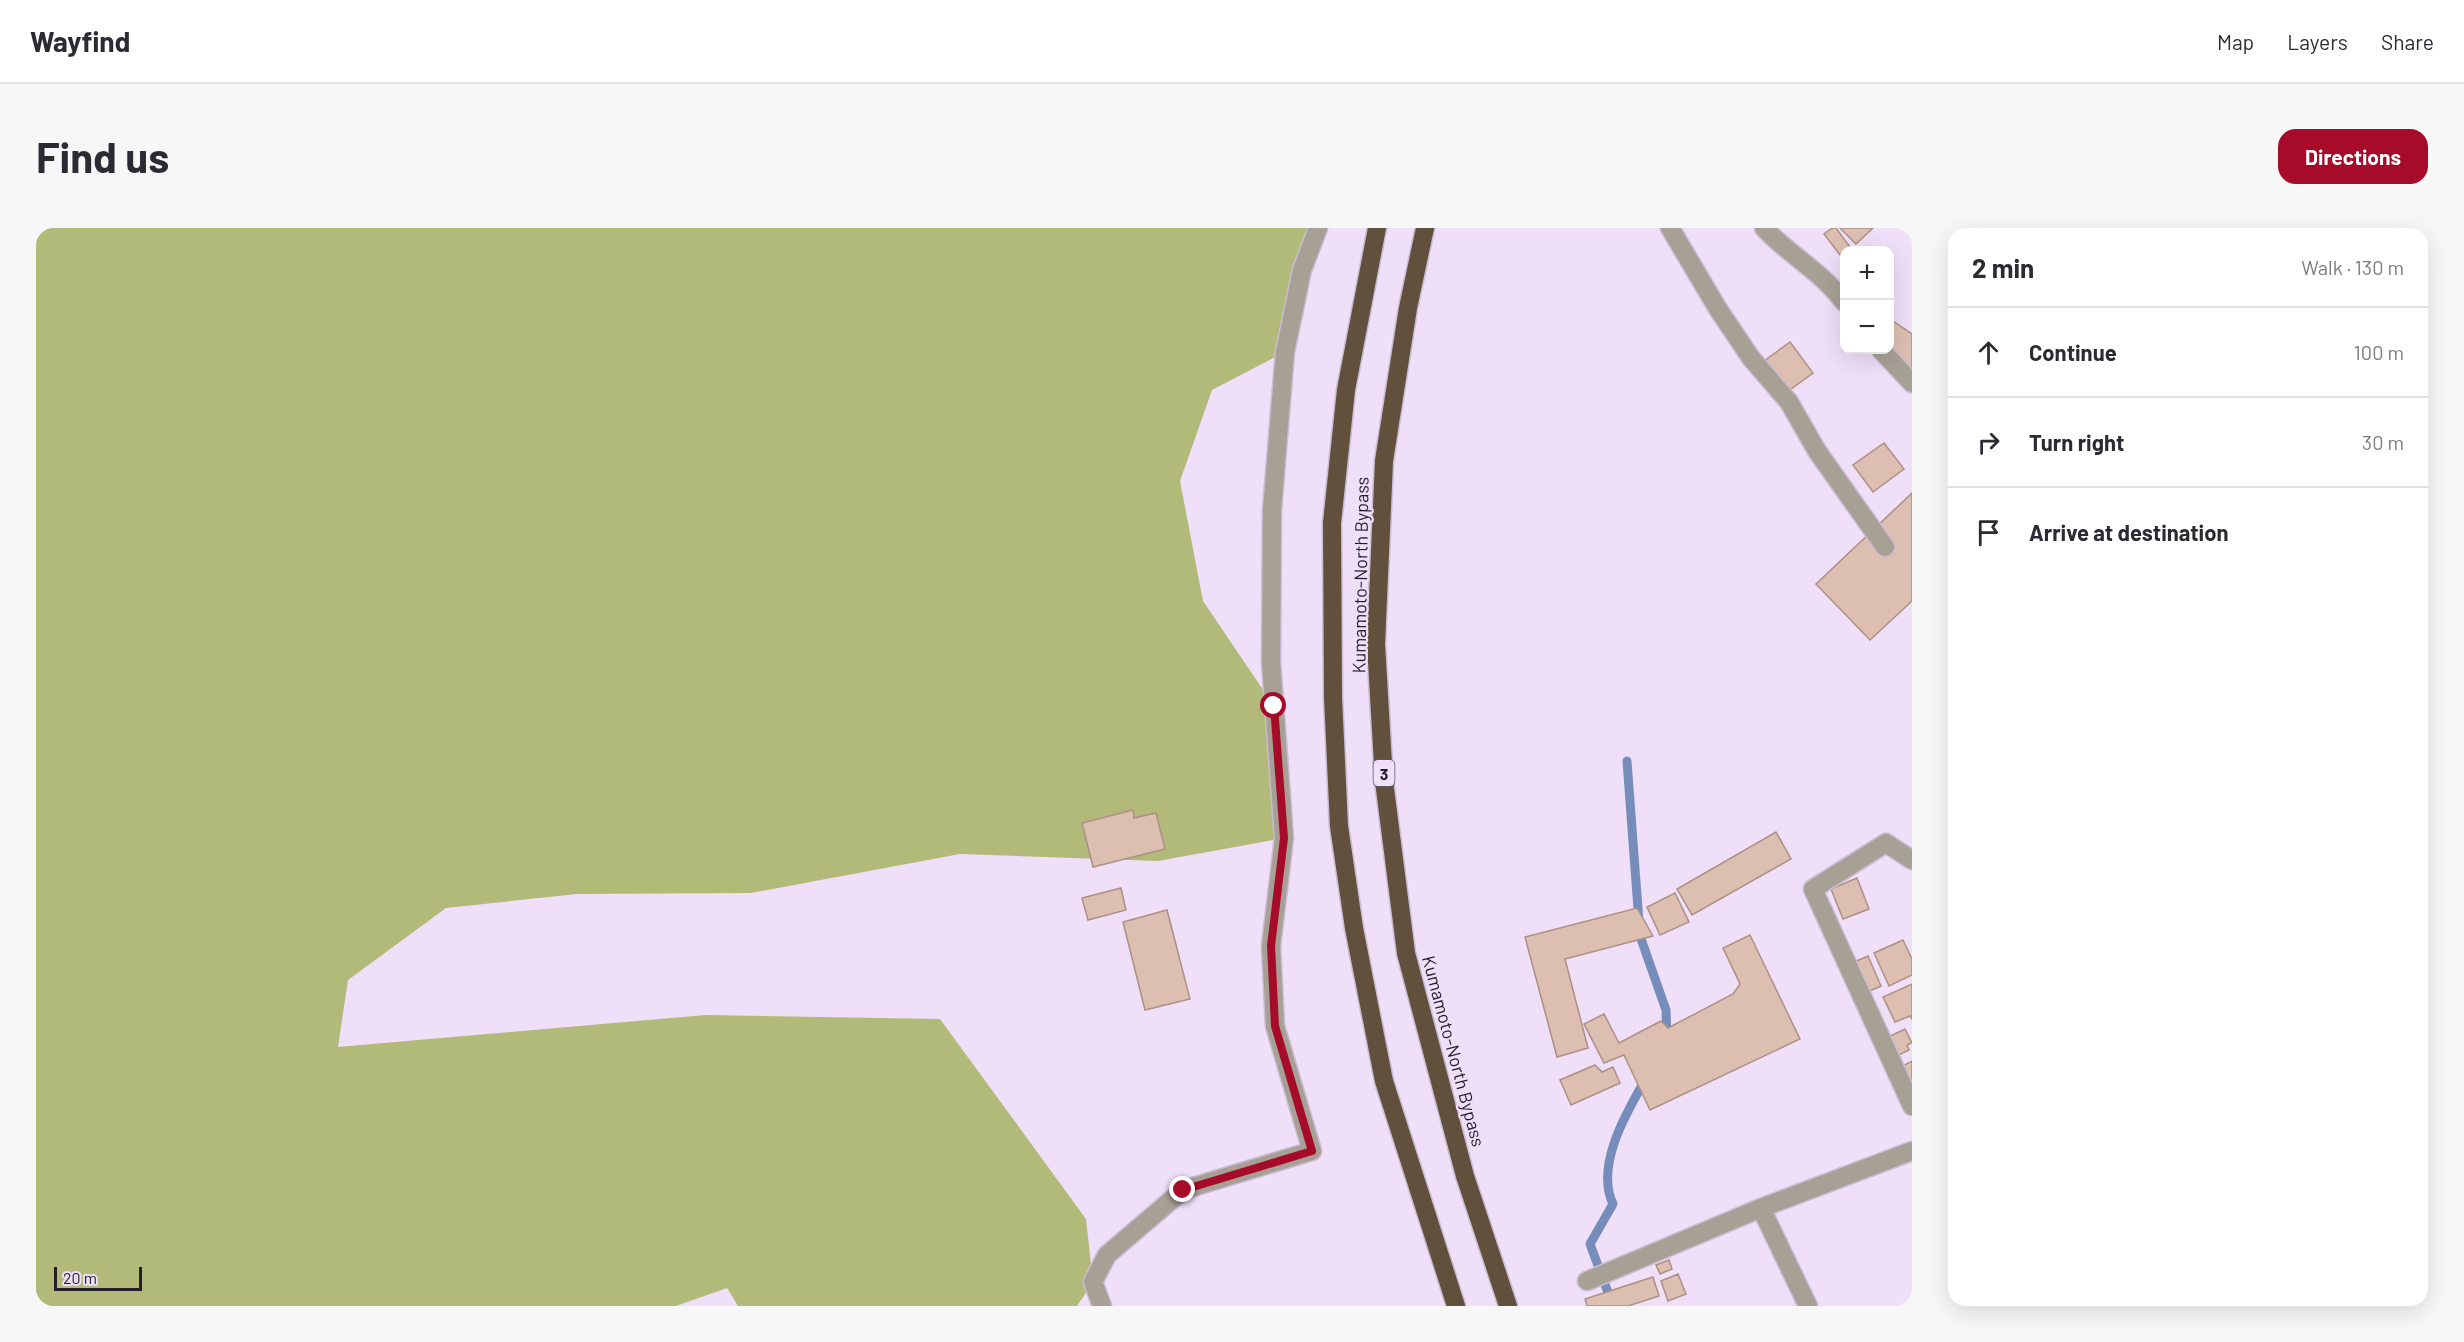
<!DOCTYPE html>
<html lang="en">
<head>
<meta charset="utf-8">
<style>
  body { margin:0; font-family:Barlow,sans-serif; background:#f7f7f7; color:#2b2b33 }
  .controls { position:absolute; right:18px; top:18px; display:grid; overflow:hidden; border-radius:12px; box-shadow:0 6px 24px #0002 }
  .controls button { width:54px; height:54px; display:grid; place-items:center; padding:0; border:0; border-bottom:2px solid #e1e1e2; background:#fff; color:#2b2b33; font:30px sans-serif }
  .scale { position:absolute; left:18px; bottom:15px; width:88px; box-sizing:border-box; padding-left:6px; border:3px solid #231e27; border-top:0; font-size:16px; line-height:21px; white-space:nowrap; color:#231e27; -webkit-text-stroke:4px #efdff9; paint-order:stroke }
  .stop { position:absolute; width:18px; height:18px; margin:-14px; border:4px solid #a60c2a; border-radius:50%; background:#fff }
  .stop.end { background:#a60c2a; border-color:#fff; box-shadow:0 2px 6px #0008 }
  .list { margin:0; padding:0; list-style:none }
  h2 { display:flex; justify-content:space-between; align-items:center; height:78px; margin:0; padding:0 24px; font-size:26px }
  h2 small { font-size:20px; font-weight:400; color:#7c7c81 }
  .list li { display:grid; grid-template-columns:39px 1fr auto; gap:18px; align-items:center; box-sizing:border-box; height:90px; padding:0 24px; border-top:2px solid #e1e1e2 }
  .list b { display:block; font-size:22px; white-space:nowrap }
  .list em { font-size:20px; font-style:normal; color:#7c7c81 }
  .icon { flex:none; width:33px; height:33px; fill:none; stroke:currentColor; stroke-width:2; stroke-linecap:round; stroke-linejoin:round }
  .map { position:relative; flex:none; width:1876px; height:1078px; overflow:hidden; border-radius:18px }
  header { display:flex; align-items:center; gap:36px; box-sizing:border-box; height:84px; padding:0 30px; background:#fff; border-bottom:2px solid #e1e1e2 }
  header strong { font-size:28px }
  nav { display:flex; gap:33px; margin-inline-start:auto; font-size:21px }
  .intro { display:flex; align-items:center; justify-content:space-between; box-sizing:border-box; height:144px; padding:0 36px }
  h1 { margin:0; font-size:42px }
  .button { padding:15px 27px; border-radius:18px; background:#a60c2a; color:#fff; font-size:21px; font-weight:700 }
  main { display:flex; gap:36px; padding:0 36px }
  aside { flex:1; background:#fff; border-radius:18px; box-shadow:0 6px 24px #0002 }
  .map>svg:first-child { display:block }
</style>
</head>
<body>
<header>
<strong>Wayfind</strong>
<nav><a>Map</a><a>Layers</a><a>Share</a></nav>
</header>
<div class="intro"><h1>Find us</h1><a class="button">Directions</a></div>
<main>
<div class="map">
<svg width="1876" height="1078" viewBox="0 0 1876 1078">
  <rect width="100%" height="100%" fill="#efdff9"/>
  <path fill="#b2ba79" d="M 0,0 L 1273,0 L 1249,124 L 1176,162 L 1144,253 L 1167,373 L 1238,478 L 1248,610 L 1122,633 L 924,626 L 715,665 L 541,666 L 410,680 L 312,752 L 302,819 L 669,787 L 904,791 L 1050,991 L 1057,1054 L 1041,1078 L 702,1078 L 691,1060 L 640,1078 L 0,1078 Z"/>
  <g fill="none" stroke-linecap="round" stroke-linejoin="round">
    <path stroke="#768dbc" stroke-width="9" d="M 1591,533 L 1604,708 L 1630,782 L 1631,811
      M 1577,1078 L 1554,1016 L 1577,976 C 1559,938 1590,885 1609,852"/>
  </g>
  <path fill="#dcbfb1" stroke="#ad9084" stroke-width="1.5" d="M 1796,0 L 1800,0 L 1814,19 L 1804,27 L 1788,6 Z
    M 1804,0 L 1837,0 L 1820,16 Z
    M 1854,91 L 1876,106 L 1876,148 L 1854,122 Z
    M 1754,114 L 1777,145 L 1751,164 L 1728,133 Z
    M 1848,215 L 1868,241 L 1837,264 L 1817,237 Z
    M 1876,265 L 1876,373 L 1834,412 L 1780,356 Z
    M 1097,582 L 1098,590 L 1120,585 L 1129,621 L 1057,639 L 1046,595 Z
    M 1740,604 L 1755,631 L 1656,687 L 1641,661 Z
    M 1821,650 L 1833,681 L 1807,691 L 1795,661 Z
    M 1085,660 L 1090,682 L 1052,692 L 1046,670 Z
    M 1639,665 L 1653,694 L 1624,707 L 1611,679 Z
    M 1601,680 L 1617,708 L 1529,731 L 1552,820 L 1521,829 L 1489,709 Z
    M 1131,682 L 1154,771 L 1109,782 L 1087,694 Z
    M 1714,707 L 1764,811 L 1614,882 L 1588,827 L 1568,835 L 1548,796 L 1568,786 L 1583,815 L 1625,793 L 1632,800 L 1697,766 L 1704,756 L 1687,720 Z
    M 1867,712 L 1876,731 L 1876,747 L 1853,758 L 1838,725 Z
    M 1832,728 L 1845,758 L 1827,766 L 1814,736 Z
    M 1876,756 L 1876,791 L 1874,788 L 1859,794 L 1847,769 Z
    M 1869,801 L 1876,815 L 1871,817 L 1873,822 L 1859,829 L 1850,810 Z
    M 1876,833 L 1876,859 L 1865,839 Z
    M 1559,837 L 1566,844 L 1577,839 L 1584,855 L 1535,877 L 1524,852 Z
    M 1633,1032 L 1636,1041 L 1624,1046 L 1620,1037 Z
    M 1642,1046 L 1650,1066 L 1632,1073 L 1625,1053 Z
    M 1617,1049 L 1623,1068 L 1592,1078 L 1551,1078 L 1549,1071 Z"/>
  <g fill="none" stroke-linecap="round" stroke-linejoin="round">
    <g stroke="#cabcd3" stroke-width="21">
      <path id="minor" d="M 1634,0 L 1682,81 L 1715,130 L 1753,174 L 1781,223 L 1849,319
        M 1728,0 C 1753,27 1786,44 1808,74
        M 1845,122 L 1876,155
        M 1876,632 L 1850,615 L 1777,661 L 1876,878
        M 1725,980 L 1772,1078
        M 1551,1053 L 1725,980 L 1876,923
        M 1066,1078 L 1057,1054 L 1071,1027 L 1147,962 L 1276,923 L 1239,798 L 1235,718 L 1248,610 L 1235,434 L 1236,282 L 1249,124 L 1266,42 L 1282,0"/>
    </g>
    <g stroke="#cabcd3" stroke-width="21">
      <path id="highway" d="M 1341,0 L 1310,162 L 1296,295 L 1297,469 L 1303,598 L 1318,700 L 1348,853 L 1420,1078
        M 1389,0 L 1372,80 L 1348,233 L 1340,416 L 1348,553 L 1370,725 L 1429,948 L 1472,1078"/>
    </g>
    <use href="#minor" stroke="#a7a095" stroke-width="18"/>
    <use href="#highway" stroke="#61513c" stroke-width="18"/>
  </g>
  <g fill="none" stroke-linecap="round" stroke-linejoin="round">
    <path stroke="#a60c2a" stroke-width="8" d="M 1147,962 L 1276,923 L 1239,798 L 1235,718 L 1248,610 L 1238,478"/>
  </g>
  <g text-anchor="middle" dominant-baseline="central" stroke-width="4.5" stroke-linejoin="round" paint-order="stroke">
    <rect fill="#efdff9" stroke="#605866" stroke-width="1.5" x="1337.5" y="532" width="21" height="26" rx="4.5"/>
    <g font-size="16" font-weight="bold" fill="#231e27">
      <text x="1348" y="545">3</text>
    </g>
    <g font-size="18" fill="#231e27" stroke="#efdff9">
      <text transform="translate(1324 347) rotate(-89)">Kumamoto-North Bypass</text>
      <text transform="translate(1418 823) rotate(75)">Kumamoto-North Bypass</text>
    </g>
  </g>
</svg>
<div class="controls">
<button>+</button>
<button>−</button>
</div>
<div class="scale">20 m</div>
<div class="stop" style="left:1238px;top:478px"></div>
<div class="stop end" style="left:1147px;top:962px"></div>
</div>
<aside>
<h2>2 min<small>Walk · 130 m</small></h2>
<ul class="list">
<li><svg class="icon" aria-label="ahead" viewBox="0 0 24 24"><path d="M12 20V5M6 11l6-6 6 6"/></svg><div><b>Continue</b></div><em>100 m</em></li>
<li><svg class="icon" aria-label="right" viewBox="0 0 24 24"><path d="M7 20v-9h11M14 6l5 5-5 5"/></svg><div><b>Turn right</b></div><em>30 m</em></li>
<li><svg class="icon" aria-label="arrive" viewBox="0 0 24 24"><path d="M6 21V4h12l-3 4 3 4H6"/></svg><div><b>Arrive at destination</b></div></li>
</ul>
</aside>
</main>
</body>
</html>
